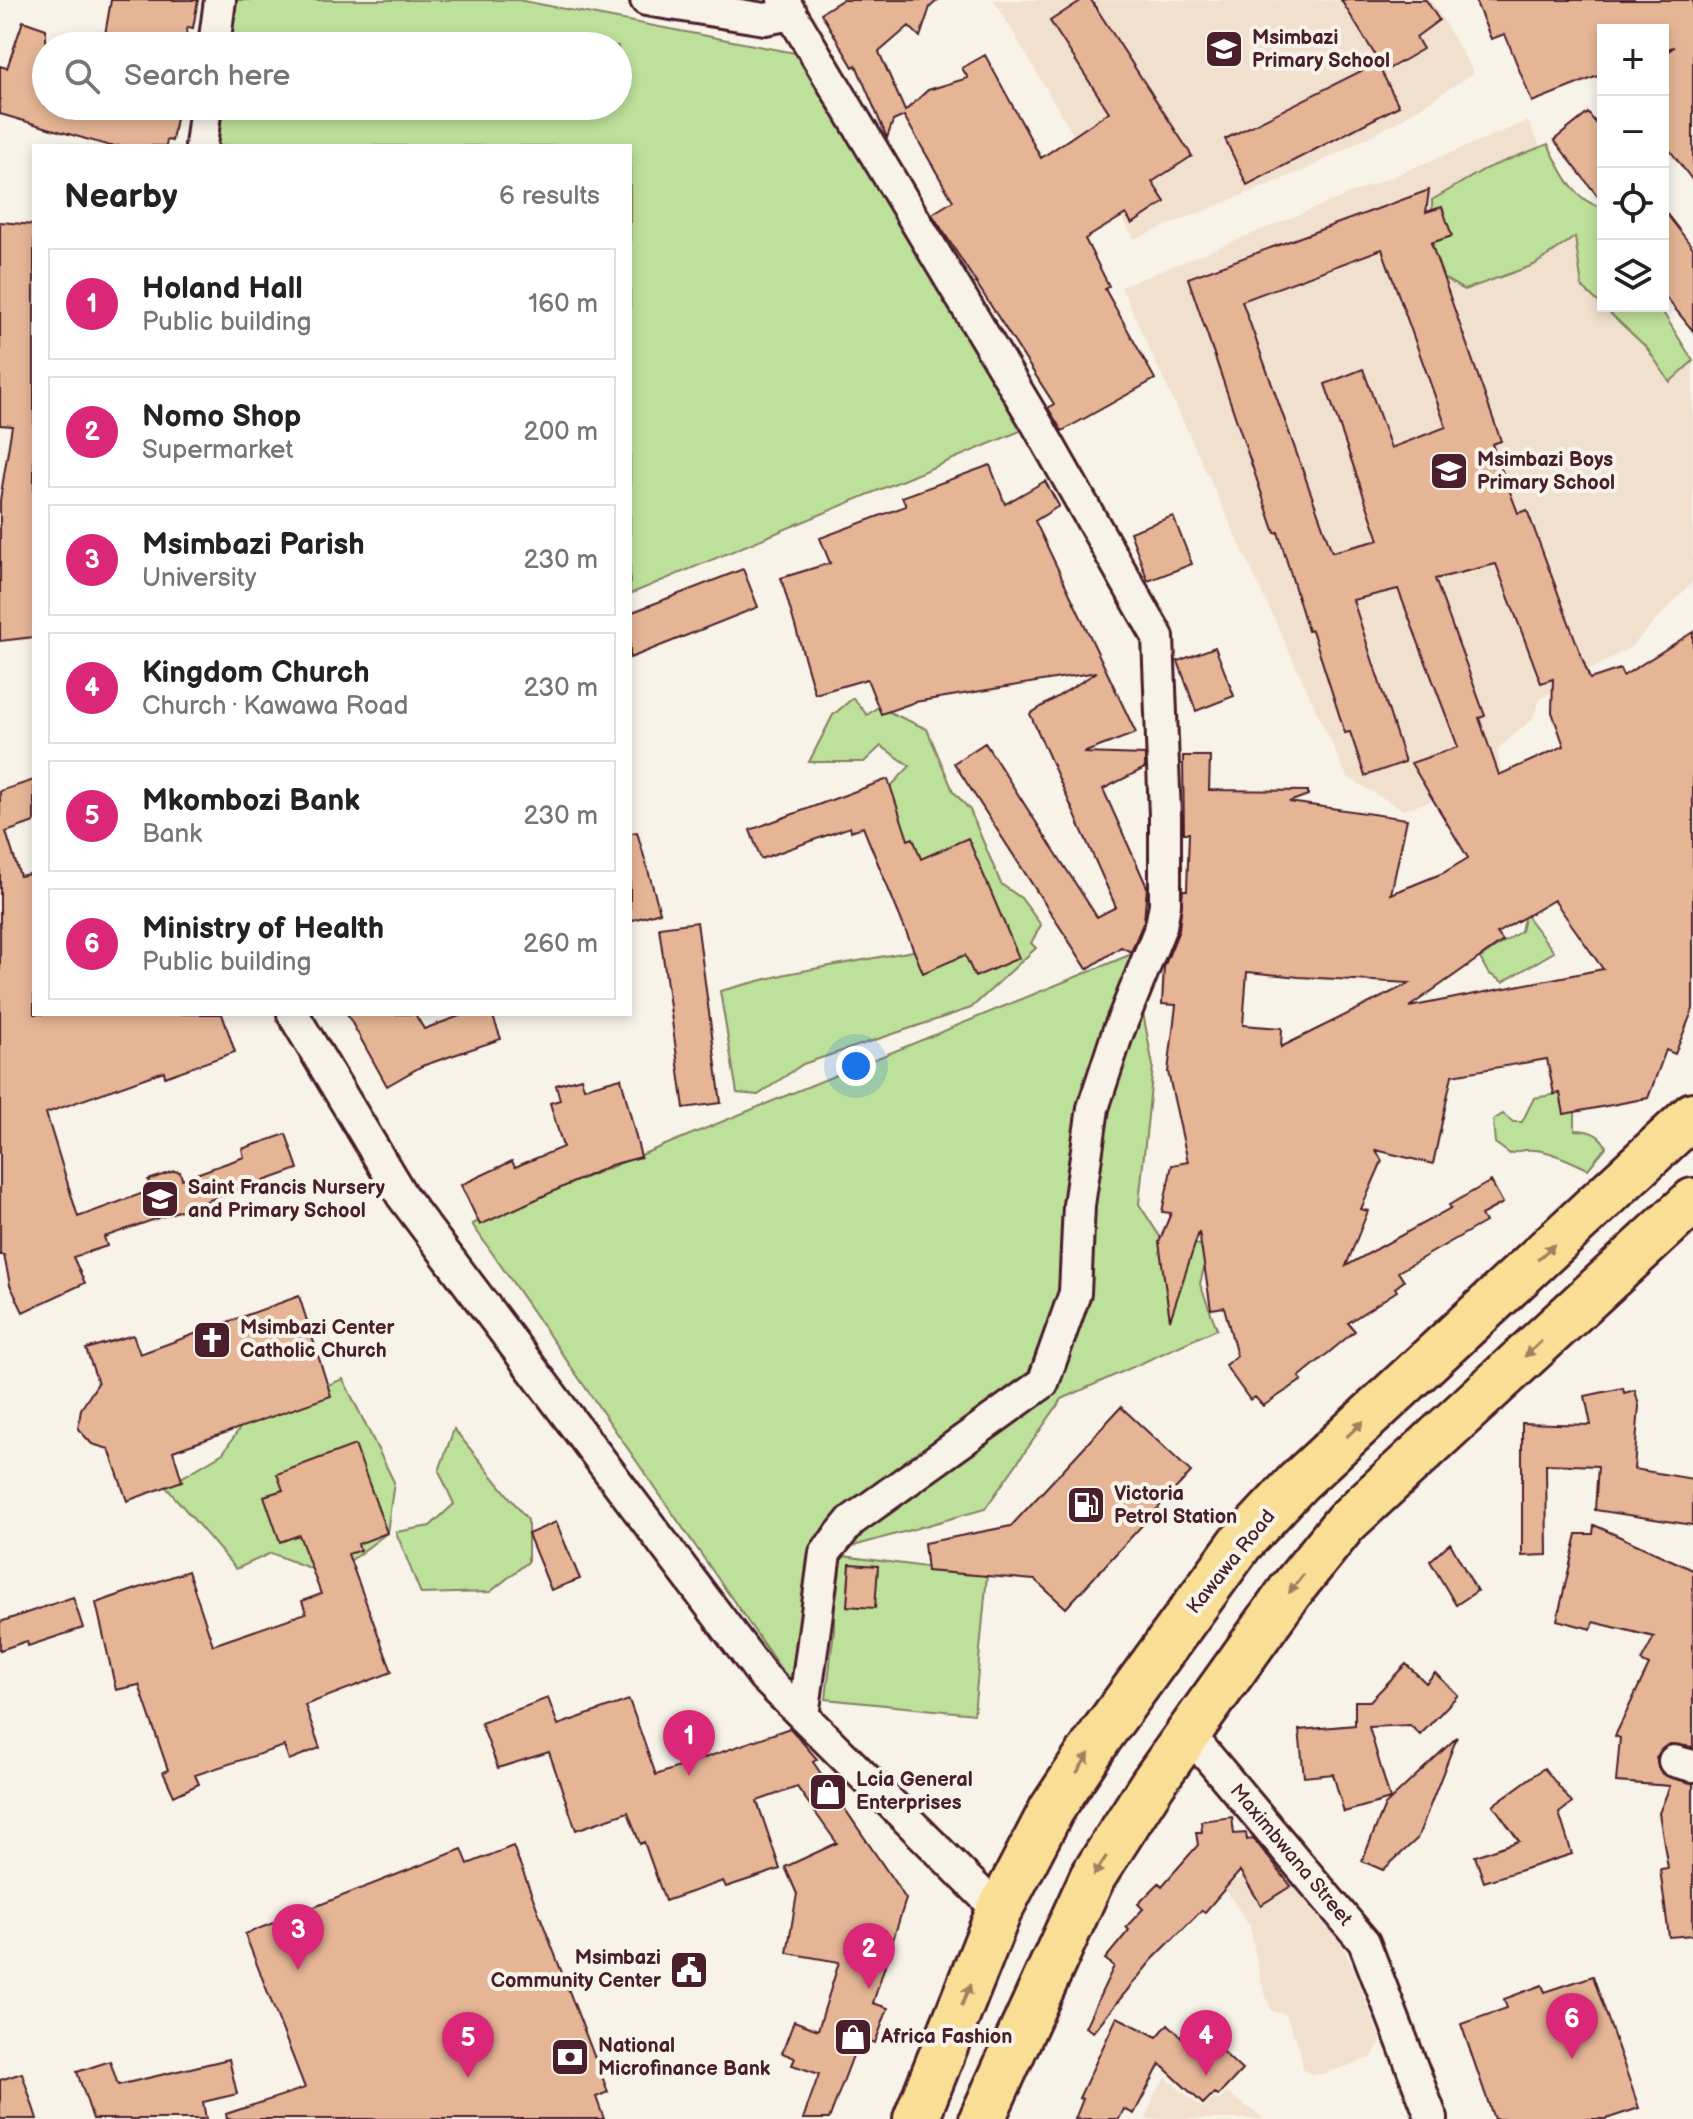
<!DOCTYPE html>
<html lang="en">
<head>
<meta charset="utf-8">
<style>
  body { margin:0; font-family:"Balsamiq Sans",sans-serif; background:#f6f6f6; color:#222 }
  .controls { position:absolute; right:24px; top:24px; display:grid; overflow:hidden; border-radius:0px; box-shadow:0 4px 12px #0003 }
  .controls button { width:72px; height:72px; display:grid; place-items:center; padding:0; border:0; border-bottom:2px solid #e0e0e0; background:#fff; color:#222; font:40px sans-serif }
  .you { position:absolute; left:856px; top:1066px; width:28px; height:28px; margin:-20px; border:6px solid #fff; border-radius:50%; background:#1a73e8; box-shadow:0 0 0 12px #1a73e833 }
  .badge { display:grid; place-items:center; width:52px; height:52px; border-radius:50%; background:#db2777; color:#fff; font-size:26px; font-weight:700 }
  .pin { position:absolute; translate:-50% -66px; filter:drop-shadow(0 2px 4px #0008) }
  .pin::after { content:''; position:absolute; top:42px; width:28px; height:24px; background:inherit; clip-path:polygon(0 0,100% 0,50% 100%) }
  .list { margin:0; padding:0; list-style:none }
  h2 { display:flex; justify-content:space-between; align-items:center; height:104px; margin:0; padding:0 32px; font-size:34px }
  h2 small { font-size:26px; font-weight:400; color:#767676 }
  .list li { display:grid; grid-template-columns:52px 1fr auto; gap:24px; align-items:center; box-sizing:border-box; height:112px; margin:0 16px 16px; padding:0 16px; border:2px solid #e0e0e0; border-radius:0px }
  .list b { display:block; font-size:30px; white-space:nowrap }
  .list p { margin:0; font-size:26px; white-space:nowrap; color:#767676 }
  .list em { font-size:26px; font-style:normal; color:#767676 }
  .icon { flex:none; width:44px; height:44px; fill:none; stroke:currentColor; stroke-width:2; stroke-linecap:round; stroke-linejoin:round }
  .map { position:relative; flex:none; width:1693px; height:2119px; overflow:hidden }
  .search { position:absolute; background:#fff; box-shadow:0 4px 12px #0003; left:32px; top:32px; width:600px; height:88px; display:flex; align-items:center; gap:20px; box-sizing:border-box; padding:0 28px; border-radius:44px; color:#767676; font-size:30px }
  .panel { position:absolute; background:#fff; box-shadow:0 4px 12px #0003; left:32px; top:144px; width:600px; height:872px; border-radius:0px }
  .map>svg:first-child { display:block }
</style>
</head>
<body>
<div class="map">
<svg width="1693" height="2119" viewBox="0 0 1693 2119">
  <rect width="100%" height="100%" fill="#f7f3e8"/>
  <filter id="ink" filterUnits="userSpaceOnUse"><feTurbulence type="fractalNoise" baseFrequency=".0125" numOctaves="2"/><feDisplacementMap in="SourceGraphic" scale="16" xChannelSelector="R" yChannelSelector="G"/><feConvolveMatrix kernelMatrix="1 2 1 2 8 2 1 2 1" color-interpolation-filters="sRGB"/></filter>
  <g filter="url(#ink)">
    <path fill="#f2e0cf" d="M 994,0 L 1431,0 L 1474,73 L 1397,122 L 1305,170 L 1134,239 Z
      M 1528,121 L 1558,183 L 1603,306 L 1693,361 L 1693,581 L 1631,647 L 1541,698 L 1532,720 L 1497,749 L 1502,778 L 1403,810 L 1347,777 L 1121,287 Z
      M 1278,1855 L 1324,1906 L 1353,1968 L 1381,2041 L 1371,2058 L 1323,2074 L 1310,2074 L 1303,2070 L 1300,2049 L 1285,2014 L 1271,2011 L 1260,1978 L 1250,1927 L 1224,1887 Z
      M 1166,2078 L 1202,2108 L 1214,2099 L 1220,2100 L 1227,2092 L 1264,2119 L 1146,2119 L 1154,2095 Z"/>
    <path fill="#bde09a" stroke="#848062" stroke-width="2" d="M 223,0 L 518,0 L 800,54 L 1037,424 L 630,594 L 630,146 L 200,146 L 206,106 L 618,106 L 618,46 L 216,46 Z
      M 1548,144 C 1560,168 1573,202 1603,207 L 1603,306 L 1659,306 L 1693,361 L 1670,382 L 1646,347 L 1582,287 L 1575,237 L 1534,265 L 1464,290 L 1434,272 L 1432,200 L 1485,169 Z
      M 853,698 L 867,715 L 878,707 L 927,729 L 953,791 L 970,810 L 1001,884 L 1021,898 L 1041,925 L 1031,943 L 1036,948 L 971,1008 L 803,1064 L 758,1095 L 737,1093 L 720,991 L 786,974 L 946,945 L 908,866 L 890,787 L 910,766 L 881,746 L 864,762 L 809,762 L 833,715 Z
      M 1525,914 L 1554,952 L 1503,982 L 1488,973 L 1480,958 L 1521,931 Z
      M 1132,954 L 1153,1066 L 1139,1204 L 1162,1240 L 1209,1246 L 1200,1284 L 1217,1329 L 1062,1399 L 985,1509 L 836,1551 L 836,1555 L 987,1575 L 974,1714 L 826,1699 L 834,1629 L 835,1566 L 818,1691 L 787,1678 L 472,1224 Z
      M 1558,1094 L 1575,1103 L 1575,1130 C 1588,1130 1601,1134 1606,1147 L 1588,1169 C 1563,1158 1537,1142 1510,1154 L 1495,1143 L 1493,1120 L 1503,1114 L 1513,1122 L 1522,1122 L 1534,1098 Z
      M 343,1379 L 394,1482 L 387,1533 L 330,1576 L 271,1553 L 236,1569 L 166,1487 L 223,1453 L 248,1416 Z
      M 454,1429 L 528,1520 L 528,1562 L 490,1592 L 421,1594 L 396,1532 L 430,1526 L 454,1504 L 439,1471 Z"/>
    <path fill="#e5b596" stroke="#4a1f2b" stroke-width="2" fill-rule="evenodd" d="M 111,0 L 198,0 L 193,28 L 188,27 L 183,46 L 103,46 Z
      M 842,0 L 938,0 L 930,7 L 920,37 L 909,26 L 879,52 L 905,111 L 928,90 L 968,78 L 962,68 L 985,55 L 1041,158 L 1109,112 L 1050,21 L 1082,0 L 1091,0 L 1192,156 L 1152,182 L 1165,202 L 1132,224 L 1126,214 L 1085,239 L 1109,286 L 1105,289 L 1155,379 L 1062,431 L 1048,408 L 1054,404 L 932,214 L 953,201 L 904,116 L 893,121 L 887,138 L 856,65 L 853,67 L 821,13 Z
      M 1341,0 L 1426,0 L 1439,20 L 1416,37 L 1423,49 L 1385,71 Z
      M 1475,0 L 1693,0 L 1693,181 L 1663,141 L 1663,55 L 1674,47 L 1663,50 L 1663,30 L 1603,30 L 1603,74 L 1532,102 L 1505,34 L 1491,39 Z
      M 23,21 L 46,29 L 46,106 L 178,106 L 172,141 L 167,140 L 166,146 L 110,146 L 0,114 L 0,66 L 7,68 Z
      M 1377,63 L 1399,106 L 1247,185 L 1225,139 Z
      M 1588,113 L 1603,132 L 1603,203 L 1554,140 Z
      M 1429,190 L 1426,212 L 1442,207 L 1452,236 L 1431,243 L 1501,441 L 1492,444 L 1518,513 L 1527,510 L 1590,679 L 1620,669 L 1623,676 L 1693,632 L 1693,1009 L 1675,1054 L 1666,1050 L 1648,1098 L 1564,1114 L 1560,1093 L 1554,1094 L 1547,1059 L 1452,1075 L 1433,1164 L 1376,1150 L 1382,1161 L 1361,1209 L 1368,1211 L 1346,1266 L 1451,1208 L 1449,1205 L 1491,1181 L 1503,1203 L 1481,1215 L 1485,1222 L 1398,1272 L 1404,1281 L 1395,1288 L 1397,1291 L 1348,1323 L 1355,1331 L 1299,1377 L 1302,1380 L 1263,1406 L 1255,1397 L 1250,1400 L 1225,1365 L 1237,1356 L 1224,1307 L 1211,1309 L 1199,1232 L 1170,1320 L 1159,1242 L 1171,1213 L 1162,1212 L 1172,1165 L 1188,1162 L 1168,1072 L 1176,1005 L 1162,1004 L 1164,967 L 1179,930 L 1183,890 L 1187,890 L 1189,833 L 1184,833 L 1183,756 L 1210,756 L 1209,790 L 1308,791 L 1308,795 L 1289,802 L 1407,819 L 1391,894 L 1443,873 L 1468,858 L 1411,763 L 1458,747 L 1398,589 L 1353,600 L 1405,762 L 1365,776 L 1350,732 L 1345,733 L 1312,630 L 1308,631 L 1278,532 L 1275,533 L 1188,278 ZM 1382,249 L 1446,427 L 1391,448 L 1363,369 L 1325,384 L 1379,540 L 1332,552 L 1242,301 ZM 1496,564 L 1541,683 L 1553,679 L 1552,712 L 1564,746 L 1499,775 L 1479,718 L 1485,716 L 1435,579 ZM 1554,900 L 1603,969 L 1409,1007 L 1503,941 L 1497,933 ZM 1247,972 L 1299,977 L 1410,983 L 1281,1047 L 1282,1028 L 1243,1025 Z
      M 1663,209 L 1693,248 L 1693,331 L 1663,294 Z
      M 0,222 L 34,225 L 34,637 L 0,641 L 0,500 L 12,426 L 0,425 Z
      M 990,465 L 1005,504 L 1045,481 L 1059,506 L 1035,521 L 1136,733 L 1083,753 L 1145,755 L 1145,768 L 1103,789 L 1147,887 L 1144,921 L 1131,952 L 1121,947 L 1087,969 L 954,763 L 985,743 L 1097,917 L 1116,907 L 1030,714 L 1097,672 L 915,702 L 881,714 L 867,679 L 815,694 L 781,578 L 830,563 L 820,538 L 906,506 L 902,497 Z
      M 1173,516 L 1192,564 L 1148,581 L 1130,532 Z
      M 743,569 L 758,607 L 630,658 L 630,613 Z
      M 1215,647 L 1234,696 L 1196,711 L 1178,661 Z
      M 888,779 L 908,840 L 913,838 L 921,859 L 968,838 L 1019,958 L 975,977 L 965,955 L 923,973 L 863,827 L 851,831 L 850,827 L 761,859 L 750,830 Z
      M 34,780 L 34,822 L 6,832 L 20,876 L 29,874 L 34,889 L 34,1014 L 222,1014 L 235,1052 L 165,1077 L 164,1071 L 46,1113 L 78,1217 L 152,1190 L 148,1180 L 174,1171 L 180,1172 L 182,1179 L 244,1157 L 242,1149 L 286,1134 L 298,1169 L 104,1237 L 107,1246 L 73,1257 L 85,1283 L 23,1312 L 10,1285 L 4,1255 L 0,1255 L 0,791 Z
      M 637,832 L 660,912 L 630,921 L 630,833 Z
      M 697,922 L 721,1103 L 684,1108 L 659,927 Z
      M 347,1014 L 415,1014 L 424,1029 L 465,1014 L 492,1014 L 501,1039 L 422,1066 L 387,1086 Z
      M 581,1078 L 584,1088 L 621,1078 L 641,1157 L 611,1165 L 480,1225 L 461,1185 L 512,1161 L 515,1167 L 563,1147 L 550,1103 L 560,1100 L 556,1085 Z
      M 299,1296 L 331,1396 L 173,1451 L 182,1481 L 127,1501 L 109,1449 L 92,1444 L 78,1429 L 81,1409 L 98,1383 L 86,1349 L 133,1335 L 140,1354 Z
      M 1623,1388 L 1624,1393 L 1635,1390 L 1639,1406 L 1634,1469 L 1693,1479 L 1693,1525 L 1595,1510 L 1598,1466 L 1546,1464 L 1547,1555 L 1522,1556 L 1522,1423 L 1591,1425 L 1585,1396 Z
      M 1121,1407 L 1191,1472 L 1066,1608 L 1035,1580 L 927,1571 L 924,1543 L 1011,1526 Z
      M 355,1445 L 387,1533 L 358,1544 L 360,1550 L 348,1554 L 392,1672 L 305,1705 L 320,1748 L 289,1760 L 284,1746 L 195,1775 L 199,1784 L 174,1796 L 163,1772 L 168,1770 L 139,1685 L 116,1690 L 96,1603 L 188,1571 L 213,1645 L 306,1613 L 302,1601 L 321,1594 L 299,1535 L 280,1542 L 264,1496 L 283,1490 L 277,1474 Z
      M 556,1522 L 580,1579 L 551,1590 L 528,1534 Z
      M 1594,1525 L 1693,1570 L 1693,1747 L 1670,1744 L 1656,1757 L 1662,1774 L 1693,1783 L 1693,1935 L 1669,1937 L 1660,1869 L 1668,1868 L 1659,1813 L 1670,1786 L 1616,1782 L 1620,1738 L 1615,1736 L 1649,1665 L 1641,1661 L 1654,1637 L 1593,1622 L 1591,1629 L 1557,1620 L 1577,1534 L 1593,1534 Z
      M 1450,1543 L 1477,1591 L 1456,1605 L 1430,1561 Z
      M 850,1564 L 878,1566 L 875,1608 L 847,1606 Z
      M 73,1597 L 83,1628 L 28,1646 L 27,1641 L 0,1650 L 0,1622 Z
      M 1406,1664 L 1426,1683 L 1435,1673 L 1458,1695 L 1420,1735 L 1410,1725 L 1369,1727 L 1390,1799 L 1344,1812 L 1333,1774 L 1304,1777 L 1299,1730 L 1355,1725 L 1355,1701 L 1370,1701 Z
      M 548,1698 L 558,1725 L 629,1700 L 656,1775 L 790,1728 L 817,1759 L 813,1762 L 906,1899 L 873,2003 L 888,2008 L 875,2043 L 860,2037 L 829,2119 L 803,2119 L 819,2074 L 792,2065 L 795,2058 L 782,2053 L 794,2021 L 818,2030 L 839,1962 L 787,1953 L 797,1894 L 785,1867 L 837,1843 L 797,1787 L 757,1801 L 780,1869 L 726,1887 L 723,1881 L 665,1901 L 644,1842 L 640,1844 L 628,1812 L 576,1830 L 549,1752 L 498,1768 L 481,1723 Z
      M 1457,1737 L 1417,1839 L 1383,1870 L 1362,1861 L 1385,1805 Z
      M 1544,1768 L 1572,1803 L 1559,1813 L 1572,1854 L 1484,1882 L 1475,1856 L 1519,1841 L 1493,1805 Z
      M 1232,1817 L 1234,1834 L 1246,1833 L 1247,1840 L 1253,1838 L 1291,1886 L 1261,1905 L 1240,1871 L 1205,1912 L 1202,1910 L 1152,1960 L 1093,2032 L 1085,2027 L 1114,1966 L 1105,1959 L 1129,1930 L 1126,1927 L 1143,1909 L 1138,1904 L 1159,1883 L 1162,1886 L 1198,1845 L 1196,1832 L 1202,1832 L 1201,1821 Z
      M 513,1846 L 608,2092 L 596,2097 L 604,2119 L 227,2119 L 226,2114 L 305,2088 L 245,1934 L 462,1849 L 468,1864 Z
      M 1593,1976 L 1639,2108 L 1606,2119 L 1494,2119 L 1461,2024 L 1507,2008 L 1504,1999 L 1542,1985 L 1545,1992 Z
      M 1117,2017 L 1157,2037 L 1168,2024 L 1202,2057 L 1214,2044 L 1242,2070 L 1218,2096 L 1214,2093 L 1203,2104 L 1160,2064 L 1134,2114 L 1124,2109 L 1119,2119 L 1075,2119 L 1083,2099 L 1079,2098 Z
      M 229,2059 L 237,2094 L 203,2102 L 206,2119 L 93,2119 L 77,2072 L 110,2061 L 118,2085 Z
      M 22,2073 L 37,2119 L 0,2119 L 0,2080 Z"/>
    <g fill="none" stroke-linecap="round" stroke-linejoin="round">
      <g stroke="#4a1f2b" stroke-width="36">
        <path id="minor" d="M 646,0 L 765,19 L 792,14
          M 783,0 L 1037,424 L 1158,637 L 1165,816 L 1165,904 L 1161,926 L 1118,1032 L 1093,1108 L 1079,1205 L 1075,1293 L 1043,1383 L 851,1521 L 825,1553 L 803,1716
          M 214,46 L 220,0
          M 201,146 L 206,106
          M 293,1014 L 402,1196 L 763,1676 L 999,1911
          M 1183,1743 L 1200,1747 L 1364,1942 L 1432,2119
          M 1674,1761 L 1693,1766"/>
      </g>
      <g stroke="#4a1f2b" stroke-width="50">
        <path id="primary" d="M 916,2119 L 999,1911 L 1052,1809 L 1102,1734 L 1240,1544 L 1298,1482 L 1693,1115
          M 982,2119 L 1092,1878 L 1153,1783 L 1291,1590 L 1345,1523 L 1693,1201"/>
      </g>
      <use href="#minor" stroke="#f7f3e8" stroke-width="30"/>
      <use href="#primary" stroke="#f9df96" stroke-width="44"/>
    </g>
    <defs><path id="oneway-solid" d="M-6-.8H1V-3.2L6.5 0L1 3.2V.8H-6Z" transform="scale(2)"/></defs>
    <g fill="#a27f60">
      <use href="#oneway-solid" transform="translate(1546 1252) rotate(-43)"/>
      <use href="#oneway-solid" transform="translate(1533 1349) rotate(137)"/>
      <use href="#oneway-solid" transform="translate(1355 1429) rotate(-43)"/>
      <use href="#oneway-solid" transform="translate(1296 1584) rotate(128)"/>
      <use href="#oneway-solid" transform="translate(1083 1763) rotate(-57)"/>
      <use href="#oneway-solid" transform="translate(1100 1866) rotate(123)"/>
      <use href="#oneway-solid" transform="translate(966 1995) rotate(-68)"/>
    </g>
  </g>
  <defs>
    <g id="school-square" transform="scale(2)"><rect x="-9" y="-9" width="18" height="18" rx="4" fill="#4a1f2b" stroke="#f7f3e8"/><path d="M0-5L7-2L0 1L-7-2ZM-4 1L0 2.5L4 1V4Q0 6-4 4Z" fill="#fff"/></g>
    <g id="church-square" transform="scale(2)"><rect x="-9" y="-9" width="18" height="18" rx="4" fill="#4a1f2b" stroke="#f7f3e8"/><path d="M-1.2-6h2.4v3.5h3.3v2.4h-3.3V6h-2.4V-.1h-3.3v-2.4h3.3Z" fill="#fff"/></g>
    <g id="fuel-square" transform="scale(2)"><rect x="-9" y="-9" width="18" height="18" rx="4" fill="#4a1f2b" stroke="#f7f3e8"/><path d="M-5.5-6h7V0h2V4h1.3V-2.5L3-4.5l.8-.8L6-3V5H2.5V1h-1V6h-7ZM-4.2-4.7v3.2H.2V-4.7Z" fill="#fff"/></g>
    <g id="shop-square" transform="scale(2)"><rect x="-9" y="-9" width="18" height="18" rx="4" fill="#4a1f2b" stroke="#f7f3e8"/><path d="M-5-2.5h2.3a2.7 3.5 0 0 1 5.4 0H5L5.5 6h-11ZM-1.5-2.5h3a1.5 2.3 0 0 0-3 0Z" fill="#fff"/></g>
    <g id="civic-square" transform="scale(2)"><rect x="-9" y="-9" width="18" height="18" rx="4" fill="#4a1f2b" stroke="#f7f3e8"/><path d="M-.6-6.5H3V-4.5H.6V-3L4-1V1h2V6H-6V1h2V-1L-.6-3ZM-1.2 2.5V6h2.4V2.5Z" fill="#fff"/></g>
    <g id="bank-square" transform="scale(2)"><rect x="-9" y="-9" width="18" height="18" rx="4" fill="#4a1f2b" stroke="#f7f3e8"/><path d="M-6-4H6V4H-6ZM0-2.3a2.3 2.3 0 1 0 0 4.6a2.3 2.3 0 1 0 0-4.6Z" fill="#fff"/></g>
  </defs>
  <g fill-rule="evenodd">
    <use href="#school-square" x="1224" y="49"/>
    <use href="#school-square" x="1449" y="471"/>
    <use href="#school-square" x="160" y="1199"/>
    <use href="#church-square" x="212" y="1340"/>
    <use href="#fuel-square" x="1086" y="1505"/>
    <use href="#shop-square" x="828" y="1792"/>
    <use href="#civic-square" x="689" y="1970"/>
    <use href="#shop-square" x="853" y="2037"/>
    <use href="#bank-square" x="570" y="2057"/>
  </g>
  <g text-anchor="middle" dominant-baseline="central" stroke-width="8" stroke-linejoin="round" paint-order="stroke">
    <g font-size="20" font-weight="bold" fill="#4a1f2b" stroke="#f7f3e8" text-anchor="start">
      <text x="1252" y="38">Msimbazi<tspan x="1252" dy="23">Primary School</tspan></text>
      <text x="1477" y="460">Msimbazi Boys<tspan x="1477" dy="23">Primary School</tspan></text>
      <text x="188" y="1188">Saint Francis Nursery<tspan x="188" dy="23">and Primary School</tspan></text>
      <text x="240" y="1328">Msimbazi Center<tspan x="240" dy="23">Catholic Church</tspan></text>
      <text x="1114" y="1494">Victoria<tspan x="1114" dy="23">Petrol Station</tspan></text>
      <text x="856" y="1780">Lcia General<tspan x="856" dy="23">Enterprises</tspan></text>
      <text x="661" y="1958" text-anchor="end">Msimbazi<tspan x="661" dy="23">Community Center</tspan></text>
      <text x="881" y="2037">Africa Fashion</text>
      <text x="598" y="2046">National<tspan x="598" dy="23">Microfinance Bank</tspan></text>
    </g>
    <g font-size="20" fill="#4a1f2b" stroke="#f7f3e8">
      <text transform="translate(1231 1562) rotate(-51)">Kawawa Road</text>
      <text transform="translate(1291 1855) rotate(50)">Maximbwana Street</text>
    </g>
  </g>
</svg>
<div class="controls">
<button>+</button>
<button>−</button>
<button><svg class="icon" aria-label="locate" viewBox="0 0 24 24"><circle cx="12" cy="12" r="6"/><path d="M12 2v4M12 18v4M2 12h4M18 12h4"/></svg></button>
<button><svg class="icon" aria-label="layers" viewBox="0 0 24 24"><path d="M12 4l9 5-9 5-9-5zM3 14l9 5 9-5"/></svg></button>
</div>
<div class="you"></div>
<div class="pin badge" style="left:689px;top:1776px">1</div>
<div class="pin badge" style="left:869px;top:1989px">2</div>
<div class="pin badge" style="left:298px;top:1970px">3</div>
<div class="pin badge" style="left:1206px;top:2076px">4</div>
<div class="pin badge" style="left:468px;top:2078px">5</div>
<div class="pin badge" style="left:1572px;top:2059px">6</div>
<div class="search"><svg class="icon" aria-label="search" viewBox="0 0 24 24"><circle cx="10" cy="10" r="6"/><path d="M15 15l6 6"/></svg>Search here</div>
<section class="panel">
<h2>Nearby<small>6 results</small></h2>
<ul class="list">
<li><span class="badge">1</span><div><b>Holand Hall</b><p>Public building</p></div><em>160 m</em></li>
<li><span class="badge">2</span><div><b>Nomo Shop</b><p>Supermarket</p></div><em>200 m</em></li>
<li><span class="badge">3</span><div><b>Msimbazi Parish</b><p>University</p></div><em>230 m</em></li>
<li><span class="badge">4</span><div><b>Kingdom Church</b><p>Church · Kawawa Road</p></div><em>230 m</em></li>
<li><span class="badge">5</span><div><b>Mkombozi Bank</b><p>Bank</p></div><em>230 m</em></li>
<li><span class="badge">6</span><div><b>Ministry of Health</b><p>Public building</p></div><em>260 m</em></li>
</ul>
</section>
</div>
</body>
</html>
